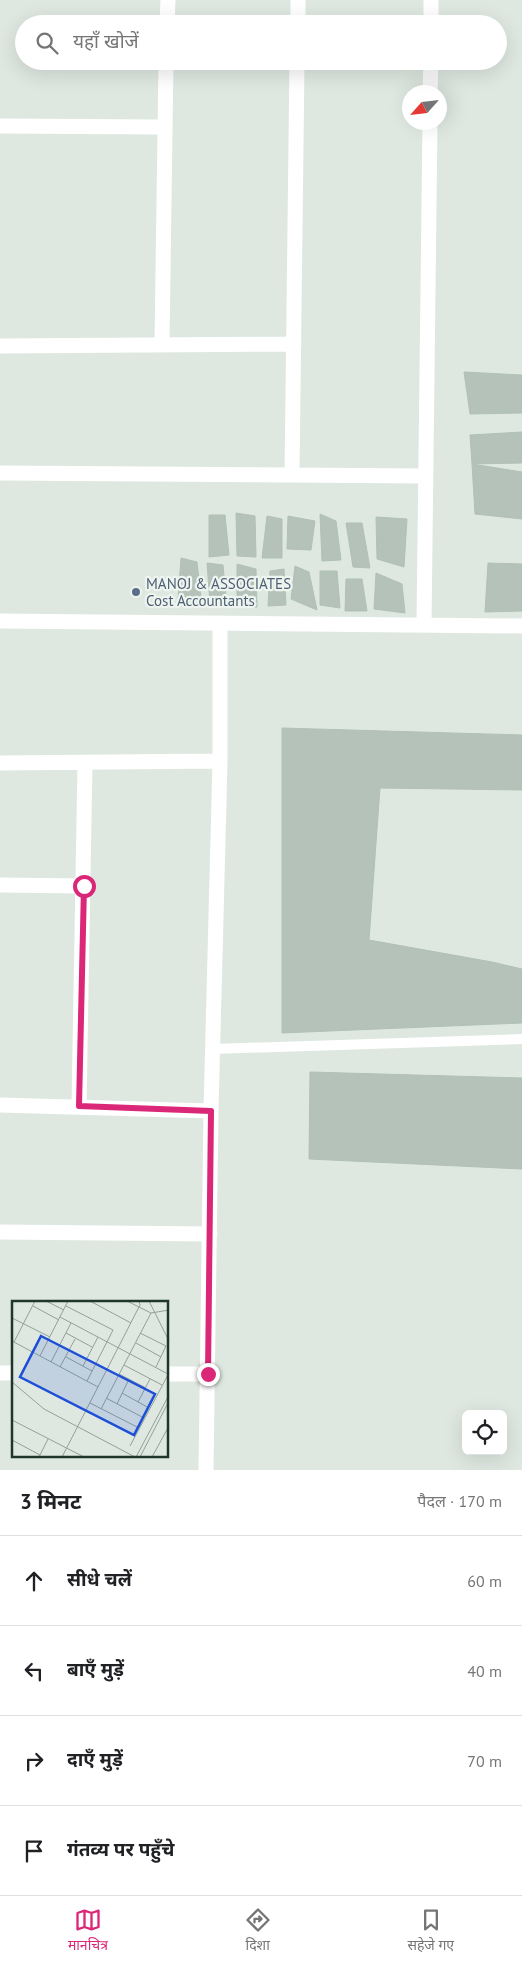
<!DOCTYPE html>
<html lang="hi">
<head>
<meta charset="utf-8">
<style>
  body { margin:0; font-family:"PT Sans","Noto Sans Devanagari",sans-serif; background:#f2f2f2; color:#202124 }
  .controls { position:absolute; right:15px; bottom:15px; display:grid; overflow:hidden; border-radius:8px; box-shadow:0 5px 20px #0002 }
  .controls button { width:45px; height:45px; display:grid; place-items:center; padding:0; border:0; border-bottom:1px solid #e0e0e0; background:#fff; color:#202124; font:25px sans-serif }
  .compass { position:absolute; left:402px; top:85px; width:45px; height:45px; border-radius:50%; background:#fff; box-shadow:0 5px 20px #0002; rotate:243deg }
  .stop { position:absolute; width:15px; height:15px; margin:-11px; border:4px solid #db2777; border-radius:50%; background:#fff }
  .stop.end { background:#db2777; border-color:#fff; box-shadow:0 1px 5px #0008 }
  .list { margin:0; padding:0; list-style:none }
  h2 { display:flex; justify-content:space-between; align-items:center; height:65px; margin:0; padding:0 20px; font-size:21px }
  h2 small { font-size:16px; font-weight:400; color:#757577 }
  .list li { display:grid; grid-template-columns:32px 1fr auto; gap:15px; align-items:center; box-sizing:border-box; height:90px; padding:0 20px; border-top:1px solid #e0e0e0 }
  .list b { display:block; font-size:19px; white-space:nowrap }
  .list em { font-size:16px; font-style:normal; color:#757577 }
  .icon { flex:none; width:28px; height:28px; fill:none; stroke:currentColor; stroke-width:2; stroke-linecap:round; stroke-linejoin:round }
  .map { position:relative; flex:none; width:522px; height:1470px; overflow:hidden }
  .search { position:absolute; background:#fff; box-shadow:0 5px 20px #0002; left:15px; right:15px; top:15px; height:55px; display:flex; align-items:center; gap:12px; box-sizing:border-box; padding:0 18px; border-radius:28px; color:#757577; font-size:19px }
  .sheet { height:425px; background:#fff }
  nav { display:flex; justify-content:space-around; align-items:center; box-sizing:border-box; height:70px; border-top:1px solid #e0e0e0; background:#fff; font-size:14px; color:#757577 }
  nav a { display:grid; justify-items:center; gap:2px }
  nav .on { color:#db2777 }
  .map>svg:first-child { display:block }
</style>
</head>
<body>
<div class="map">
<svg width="522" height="1470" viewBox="0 0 522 1470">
  <rect width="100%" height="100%" fill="#dee8e1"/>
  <path fill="#b4c2b9" stroke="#b1c1b6" d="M 464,372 L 522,375 L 522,413 L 470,414 Z
    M 522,432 L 522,463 L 472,464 L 470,435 Z
    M 472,464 L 522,472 L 522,519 L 475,514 Z
    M 236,513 L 255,516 L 256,557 L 237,556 Z
    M 320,514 L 336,521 L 341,560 L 322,561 Z
    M 209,515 L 225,515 L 229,555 L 209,557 Z
    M 267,516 L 282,519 L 282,558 L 262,558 Z
    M 288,516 L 315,521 L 311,550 L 287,549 Z
    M 376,517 L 407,519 L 404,567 L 377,559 Z
    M 346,523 L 362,523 L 370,568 L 353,567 Z
    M 181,558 L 197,562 L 202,606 L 178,600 Z
    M 207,563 L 223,565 L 227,606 L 210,603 Z
    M 488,563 L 522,564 L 522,611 L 485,612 Z
    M 237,564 L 256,569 L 257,607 L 237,606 Z
    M 295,566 L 309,572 L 317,610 L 291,599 Z
    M 284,569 L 286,605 L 268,606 L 270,571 Z
    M 320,571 L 337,571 L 340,608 L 320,605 Z
    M 376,573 L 402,584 L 405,613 L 374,609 Z
    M 346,579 L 362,579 L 367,611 L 345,611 Z
    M 282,728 L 522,735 L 522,790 L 380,788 L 369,940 L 492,962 L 522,969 L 522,1023 L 282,1033 Z
    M 310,1072 L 522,1078 L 522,1169 L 309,1159 Z"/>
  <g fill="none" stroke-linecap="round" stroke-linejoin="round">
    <path stroke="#fff" stroke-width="10" d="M 213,1049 L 522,1039"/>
    <path stroke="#fff" stroke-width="15" d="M 167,24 L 168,0
      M 298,24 L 298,0
      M 431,24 L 431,0
      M 430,92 L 431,61
      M 0,126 L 163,127
      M 162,344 L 166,61
      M 0,346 L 294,344
      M 0,473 L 426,476
      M 292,475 L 297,61
      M 0,621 L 522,626
      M 424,625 L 430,122
      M 0,763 L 220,761
      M 0,885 L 84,886
      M 0,1105 L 211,1111
      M 79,1106 L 85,763
      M 0,1232 L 210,1234
      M 0,1373 L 14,1373
      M 168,1374 L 208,1374
      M 206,1470 L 211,1111 L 220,761 L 220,623"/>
  </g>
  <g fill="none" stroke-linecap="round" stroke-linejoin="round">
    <path stroke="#db2777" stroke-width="6" d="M 84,886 L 79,1106 L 211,1111 L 208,1374"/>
  </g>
  <circle fill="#5c6f8a" stroke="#eef5ef" stroke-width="2" cx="136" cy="592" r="5"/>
  <g text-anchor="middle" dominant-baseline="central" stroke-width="4.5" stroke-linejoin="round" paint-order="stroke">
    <g font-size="15" fill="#4e5e75" stroke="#eef5ef" text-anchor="start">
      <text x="146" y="583">MANOJ &amp; ASSOCIATES<tspan x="146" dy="17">Cost Accountants</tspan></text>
    </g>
  </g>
  <g transform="translate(12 1301)">
    <rect width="156" height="156" fill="#dee8e1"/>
    <path fill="none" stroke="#92a198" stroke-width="1" d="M 34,0 L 52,9M 78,0 L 119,22M 115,0 L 139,12M 137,0 L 157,40M 21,5 L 47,19M 54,5 L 101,29 L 75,80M 48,16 L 156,73M 0,17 L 38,36M 54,32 L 80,46M 128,32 L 154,45 L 144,66M 0,40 L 86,86M 2,41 L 23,0M 124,42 L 149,56M 28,55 L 56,0M 54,56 L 80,70M 39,61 L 59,22M 112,64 L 150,84M 71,65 L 86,36M 48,66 L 63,38M 107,73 L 134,87M 0,81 L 32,108 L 123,156M 110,92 L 137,107M 94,97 L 132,117M 126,101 L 138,78M 78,102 L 127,127M 105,103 L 117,78M 89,108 L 139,12 L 157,9M 0,119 L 72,156M 0,139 L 28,154M 118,145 L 157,72M 27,156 L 36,138M 50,156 L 128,4 L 127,0M 124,156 L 157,94M 128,156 L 157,100M 140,156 L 157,125"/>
    <path fill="#1d4ed8" fill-opacity="0.15" stroke="#1d4ed8" stroke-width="2.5" d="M 29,35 L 143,93 L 122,134 L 8,76 Z"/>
    <rect width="156" height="156" fill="none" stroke="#21362b" stroke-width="2.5"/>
  </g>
</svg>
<div class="controls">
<button><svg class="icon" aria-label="locate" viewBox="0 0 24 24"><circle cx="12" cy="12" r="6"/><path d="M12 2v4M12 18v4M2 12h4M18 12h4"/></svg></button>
</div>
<svg class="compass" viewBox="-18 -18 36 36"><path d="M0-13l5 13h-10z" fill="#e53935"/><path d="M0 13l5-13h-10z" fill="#757577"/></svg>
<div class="stop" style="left:84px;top:886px"></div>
<div class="stop end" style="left:208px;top:1374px"></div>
<div class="search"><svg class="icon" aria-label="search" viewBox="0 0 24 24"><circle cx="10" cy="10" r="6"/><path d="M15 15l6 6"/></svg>यहाँ खोजें</div>
</div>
<section class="sheet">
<h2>3 मिनट<small>पैदल · 170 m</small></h2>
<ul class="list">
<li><svg class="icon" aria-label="ahead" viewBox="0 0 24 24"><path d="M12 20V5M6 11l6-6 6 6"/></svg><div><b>सीधे चलें</b></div><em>60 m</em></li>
<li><svg class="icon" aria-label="left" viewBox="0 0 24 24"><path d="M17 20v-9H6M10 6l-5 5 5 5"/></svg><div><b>बाएँ मुड़ें</b></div><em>40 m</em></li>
<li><svg class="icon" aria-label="right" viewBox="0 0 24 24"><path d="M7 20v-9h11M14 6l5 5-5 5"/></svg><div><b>दाएँ मुड़ें</b></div><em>70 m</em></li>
<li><svg class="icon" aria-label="arrive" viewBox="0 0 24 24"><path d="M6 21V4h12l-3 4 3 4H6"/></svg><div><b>गंतव्य पर पहुँचे</b></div></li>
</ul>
</section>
<nav>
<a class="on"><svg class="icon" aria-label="map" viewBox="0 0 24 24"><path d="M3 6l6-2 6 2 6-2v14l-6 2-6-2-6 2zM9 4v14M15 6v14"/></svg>मानचित्र</a>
<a><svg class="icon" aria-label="directions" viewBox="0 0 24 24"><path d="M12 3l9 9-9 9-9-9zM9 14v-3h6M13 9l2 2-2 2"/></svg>दिशा</a>
<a><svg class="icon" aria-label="saved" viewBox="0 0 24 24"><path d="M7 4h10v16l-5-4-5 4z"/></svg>सहेजे गए</a>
</nav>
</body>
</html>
